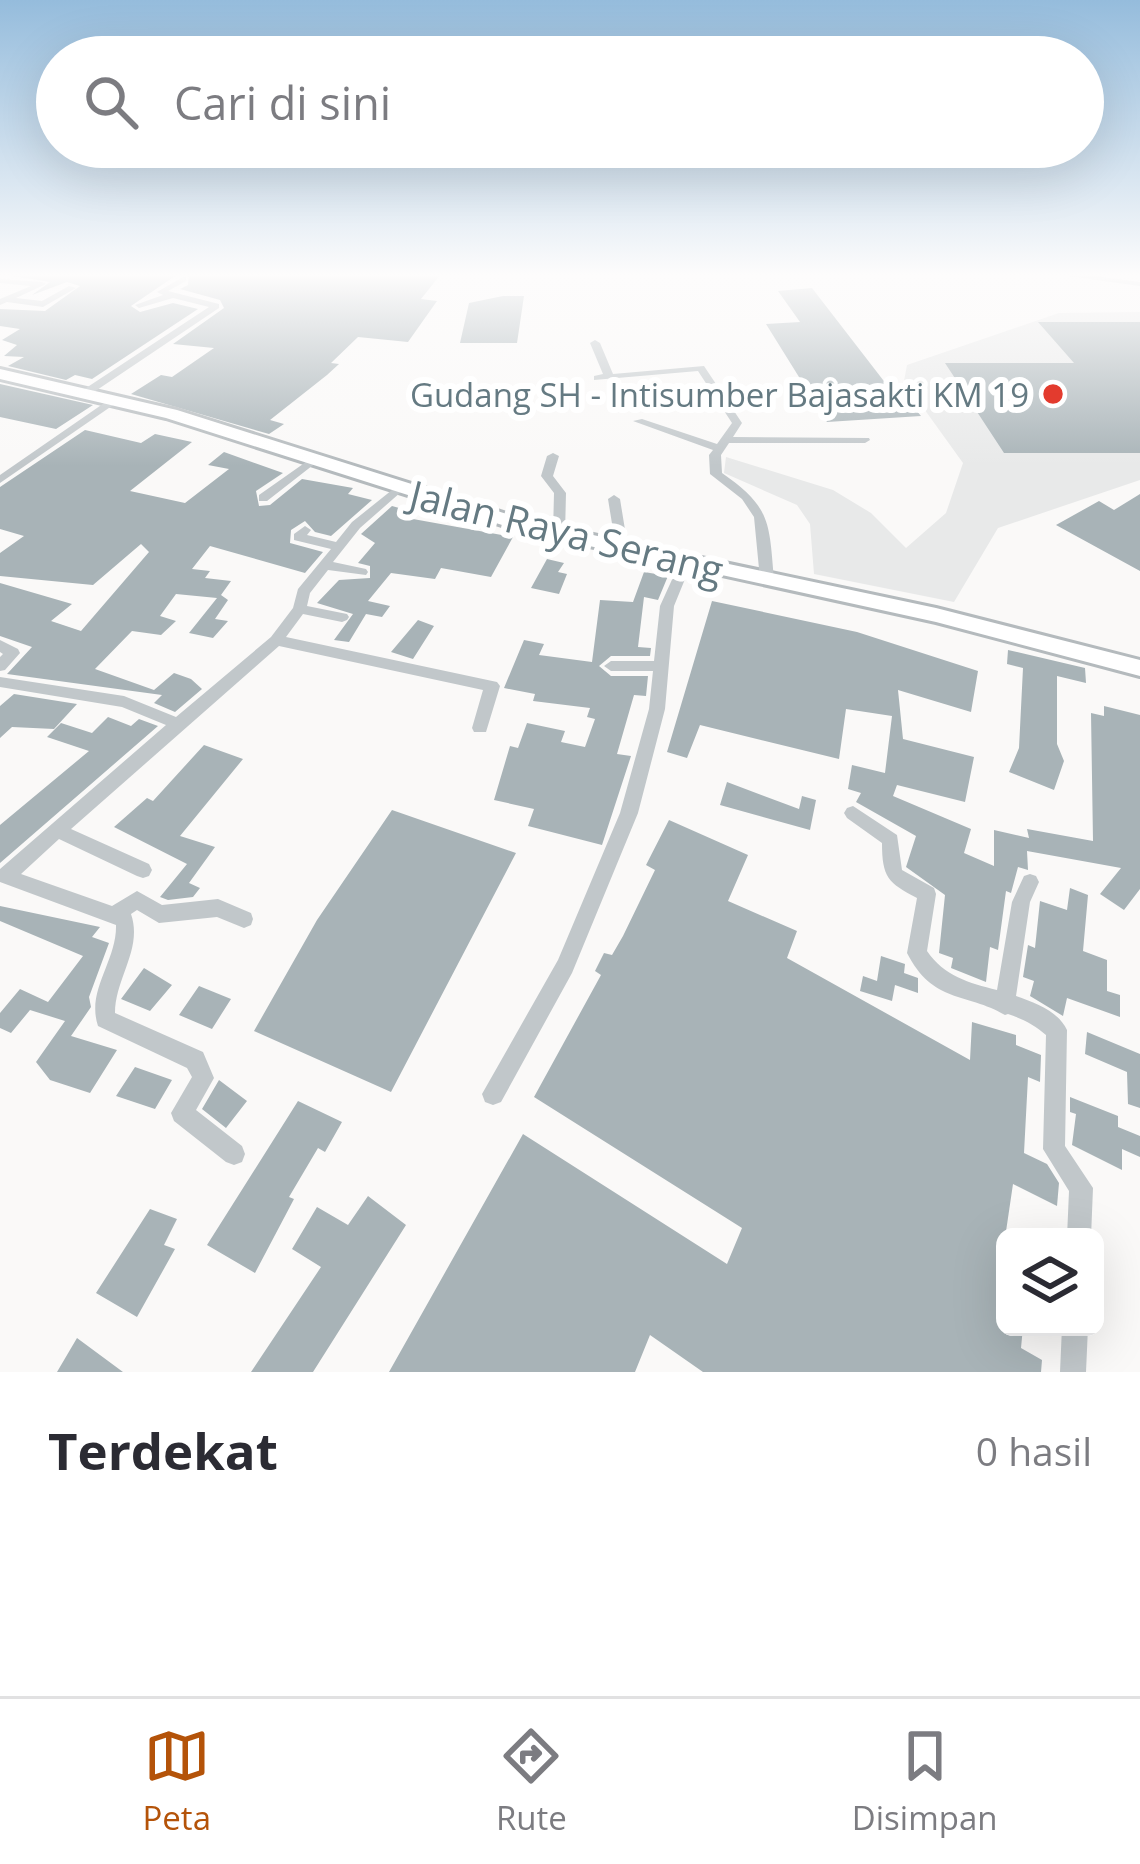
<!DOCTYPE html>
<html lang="id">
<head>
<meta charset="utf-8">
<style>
  body { margin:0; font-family:"Open Sans",sans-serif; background:#f7f7f7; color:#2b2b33 }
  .controls { position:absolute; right:36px; bottom:36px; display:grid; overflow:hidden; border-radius:18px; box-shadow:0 12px 48px #0002 }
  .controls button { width:108px; height:108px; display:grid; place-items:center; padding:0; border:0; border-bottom:3px solid #e1e1e2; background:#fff; color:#2b2b33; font:60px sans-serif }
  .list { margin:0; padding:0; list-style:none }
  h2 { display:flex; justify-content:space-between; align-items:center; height:156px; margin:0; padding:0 48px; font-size:51px }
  h2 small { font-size:39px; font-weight:400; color:#7c7c81 }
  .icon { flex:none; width:66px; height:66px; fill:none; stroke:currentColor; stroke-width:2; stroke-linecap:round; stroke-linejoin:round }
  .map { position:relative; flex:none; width:1140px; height:1372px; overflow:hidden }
  .search { position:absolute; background:#fff; box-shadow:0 12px 48px #0002; left:36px; right:36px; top:36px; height:132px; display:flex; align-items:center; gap:30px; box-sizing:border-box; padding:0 42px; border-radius:66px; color:#7c7c81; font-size:45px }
  .sheet { height:324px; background:#fff }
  nav { display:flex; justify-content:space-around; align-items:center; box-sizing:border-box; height:168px; border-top:3px solid #e1e1e2; background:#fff; font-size:33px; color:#7c7c81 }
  nav a { display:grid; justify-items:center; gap:6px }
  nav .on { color:#b45309 }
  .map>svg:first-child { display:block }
</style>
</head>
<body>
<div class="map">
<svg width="1140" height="1372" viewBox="0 0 1140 1372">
  <rect width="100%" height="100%" fill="#faf9f8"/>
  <path fill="#e8e9e9" d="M 1140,312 L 1140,480 L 998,528 L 954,602 L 814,574 L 810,524 L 797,505 L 724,473 L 726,457 L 833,490 L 871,513 L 906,548 L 946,513 L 963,463 L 904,381 L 907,365 L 1059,313 Z"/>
  <path fill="#a8b3b7" d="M 0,274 L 178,274 L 131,306 L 140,312 L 173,303 L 198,309 L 92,379 L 75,375 L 66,380 L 8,366 L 24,357 L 4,356 L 17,345 L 2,340 L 20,329 L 0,326 L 0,309 L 45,311 L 80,286 L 67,282 L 32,295 L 50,282 Z
    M 189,274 L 441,274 L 421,299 L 437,301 L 408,342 L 358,337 L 331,363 L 339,364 L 327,375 L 270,420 L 284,424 L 269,434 L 131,394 L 161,375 L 172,377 L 214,348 L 173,344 L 224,308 L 220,300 L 180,289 L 188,285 Z
    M 812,288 L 890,389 L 899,389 L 921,416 L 827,422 L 766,324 L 800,322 L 778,291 Z
    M 503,296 L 524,296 L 517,343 L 460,343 L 469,303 Z
    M 1038,322 L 1140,322 L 1140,453 L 1004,453 L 945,363 L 1074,363 Z
    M 0,384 L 93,405 L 56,429 L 0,417 Z
    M 85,430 L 141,443 L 155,434 L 192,442 L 130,491 L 185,503 L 229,469 L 208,465 L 224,452 L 283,473 L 256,491 L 259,506 L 270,505 L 302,479 L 353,488 L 348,494 L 372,500 L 331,536 L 315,532 L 305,521 L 291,530 L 290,543 L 323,552 L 305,573 L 210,546 L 192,569 L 210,571 L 205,578 L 231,581 L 221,595 L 228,600 L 215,619 L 228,621 L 213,638 L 189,633 L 217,598 L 176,594 L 160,616 L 176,621 L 161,635 L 132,631 L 95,669 L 154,690 L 174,673 L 191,679 L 202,689 L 175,712 L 154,703 L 162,695 L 7,674 L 32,647 L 0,636 L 0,583 L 72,604 L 51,621 L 81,631 L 149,552 L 141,544 L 93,585 L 0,576 L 0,553 L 24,536 L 0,529 L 0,487 Z
    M 1140,494 L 1140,571 L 1056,525 L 1099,501 L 1114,510 Z
    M 392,506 L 417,513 L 413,519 L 513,537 L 491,577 L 441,568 L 435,579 L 391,573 L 368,601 L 390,606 L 382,617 L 366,614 L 349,642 L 334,640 L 353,614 L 317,603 L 339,580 L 370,578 L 370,566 L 358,563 L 375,543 L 361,534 Z
    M 547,559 L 564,563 L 558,572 L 567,574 L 559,594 L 531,588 Z
    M 644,572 L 668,576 L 658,600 L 644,597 L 638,647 L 651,648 L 650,656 L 611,656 L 599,666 L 611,676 L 648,676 L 646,696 L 634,695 L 617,754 L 631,756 L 602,845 L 528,826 L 534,809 L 494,800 L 510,746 L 518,748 L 527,723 L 565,731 L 561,742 L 585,747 L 595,719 L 587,717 L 590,708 L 533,701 L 535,694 L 504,688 L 524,640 L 544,644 L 539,655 L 592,662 L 600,600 L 633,602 Z
    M 712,601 L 857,632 L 978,671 L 971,712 L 898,690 L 903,739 L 974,757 L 965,802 L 897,785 L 893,796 L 971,829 L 964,853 L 994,866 L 994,830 L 1029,838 L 1027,829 L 1093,841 L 1091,713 L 1104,716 L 1104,706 L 1140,715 L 1140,889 L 1124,910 L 1100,894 L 1121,868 L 1027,851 L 1028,870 L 1018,867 L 1011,893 L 1006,891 L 998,950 L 990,947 L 986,982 L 951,968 L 953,958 L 939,953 L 945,895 L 906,867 L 916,836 L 856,802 L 861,793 L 848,789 L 852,765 L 885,773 L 892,716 L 846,709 L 839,759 L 700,725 L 687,758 L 667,752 Z
    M 418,620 L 434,626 L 413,659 L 391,652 Z
    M 1008,650 L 1085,668 L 1086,683 L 1057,676 L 1057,744 L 1064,761 L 1054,790 L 1009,772 L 1019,748 L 1023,668 L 1007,664 Z
    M 14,694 L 77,704 L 54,729 L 12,727 L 0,738 L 0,706 Z
    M 108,717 L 131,726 L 139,719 L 158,726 L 0,863 L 0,825 L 89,751 L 47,737 L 61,723 L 92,733 Z
    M 204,745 L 243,759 L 180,836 L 215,847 L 189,883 L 200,888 L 193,897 L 168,900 L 160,897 L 187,864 L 114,827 L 147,798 L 153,801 Z
    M 727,782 L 799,809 L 802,796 L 816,800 L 810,830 L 720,805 Z
    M 392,810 L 516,853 L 391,1092 L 254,1031 L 317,920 Z
    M 669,820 L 748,855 L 728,901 L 797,931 L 787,958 L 970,1060 L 972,1022 L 1016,1035 L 1016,1045 L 1041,1055 L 1040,1082 L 1028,1077 L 1024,1153 L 1047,1164 L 1059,1183 L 1057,1206 L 1013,1184 L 1000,1272 L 1005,1274 L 1005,1327 L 1023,1327 L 1021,1348 L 1042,1360 L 1041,1372 L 703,1372 L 650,1335 L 635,1372 L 389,1372 L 523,1134 L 727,1264 L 742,1228 L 534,1097 L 601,975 L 595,971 L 604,953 L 612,955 L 623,936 L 655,870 L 646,865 Z
    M 1070,888 L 1088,895 L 1083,951 L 1107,960 L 1107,991 L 1120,995 L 1120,1017 L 1067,998 L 1063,1016 L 1030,996 L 1034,981 L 1023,977 L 1028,945 L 1035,948 L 1040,901 L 1067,910 Z
    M 0,906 L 100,927 L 92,937 L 109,943 L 89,997 L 91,1007 L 71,1036 L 117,1050 L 90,1093 L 50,1080 L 36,1062 L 65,1021 L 30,1010 L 11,1033 L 0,1028 L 0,1013 L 20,989 L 48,1002 L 83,956 L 0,921 Z
    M 881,956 L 905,964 L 904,973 L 918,978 L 918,993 L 895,985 L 892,1001 L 860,991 L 863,976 L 877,981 Z
    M 144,968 L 172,985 L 150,1011 L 121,999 Z
    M 199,986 L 231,999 L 212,1029 L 179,1015 Z
    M 1087,1032 L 1140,1054 L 1140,1108 L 1128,1104 L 1127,1072 L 1085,1054 Z
    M 135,1067 L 172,1080 L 155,1109 L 116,1096 Z
    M 219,1080 L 247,1101 L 226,1128 L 202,1109 Z
    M 1070,1097 L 1118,1116 L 1118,1127 L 1140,1136 L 1140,1157 L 1122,1149 L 1122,1170 L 1072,1145 L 1076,1114 L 1070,1112 Z
    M 298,1101 L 342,1122 L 325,1152 L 318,1148 L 289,1197 L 294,1199 L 255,1273 L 207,1245 Z
    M 368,1196 L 406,1225 L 313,1372 L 251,1372 L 321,1267 L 292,1249 L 317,1207 L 348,1225 Z
    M 150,1209 L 177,1219 L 164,1245 L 175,1249 L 137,1317 L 96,1293 Z
    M 77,1338 L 123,1372 L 57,1372 Z"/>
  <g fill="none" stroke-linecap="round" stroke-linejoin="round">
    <g stroke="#b4babd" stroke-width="6">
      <path id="trunk" d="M 0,369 L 177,410 L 532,522 L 936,608 L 1140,660 L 1140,676 L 936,622 L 521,531 L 166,418 L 0,379 Z"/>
    </g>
    <path fill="#c1c7ca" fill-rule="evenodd" d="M 1053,274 L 1081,274 L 1140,282 L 1140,286 Z
      M 183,277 L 186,277 L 186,281 L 168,291 L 219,304 L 219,308 L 91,394 L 83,394 L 83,390 L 209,307 L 173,298 L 139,308 L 135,305 L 163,295 L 157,292 Z
      M 0,279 L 42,282 L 46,284 L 16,298 L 42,301 L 69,286 L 76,288 L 43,307 L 7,302 L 0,305 L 0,299 L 31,286 L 0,283 Z
      M 595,340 L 600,343 L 613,374 L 704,366 L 742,423 L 733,437 L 869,438 L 870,440 L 865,443 L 729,443 L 721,455 L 722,473 C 771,507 769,522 774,579 L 772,582 L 762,582 L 760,579 L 754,517 L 742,499 L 710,474 L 709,455 L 713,450 L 633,421 L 642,419 L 717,444 L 732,423 L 698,371 L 594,380 L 594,376 L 603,374 L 590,343 Z
      M 110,399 L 119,401 L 0,483 L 0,475 Z
      M 553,453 L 559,456 L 553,476 L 566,493 L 565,534 L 559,538 L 553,534 L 554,493 L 541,476 L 547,456 Z
      M 313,457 L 317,458 L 317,462 L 267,501 L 259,501 L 259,495 Z
      M 397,486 L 401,488 L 401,492 L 360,528 L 333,562 L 366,569 L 368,572 L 366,575 L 328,570 L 310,593 L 307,606 L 347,614 L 349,617 L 347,620 L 342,622 L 303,614 L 286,637 L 497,682 L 500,686 L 486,732 L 474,732 L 472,728 L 483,690 L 279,646 L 71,829 L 149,864 L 152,870 L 149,876 L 143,878 L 137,876 L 59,839 L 21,874 L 112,906 L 137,891 L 162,905 L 218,899 L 251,913 L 253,919 L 251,925 L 244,928 L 217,917 L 159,923 L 137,910 L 131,914 C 143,949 115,978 115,1013 L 203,1052 L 214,1078 L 196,1110 L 242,1146 L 245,1154 L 242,1162 L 234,1165 L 226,1162 L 174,1121 L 171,1113 L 192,1077 L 187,1068 L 98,1026 C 86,990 117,961 116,925 L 0,882 L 0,869 L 166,725 L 122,707 L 0,687 L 0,677 L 124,696 L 176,717 L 271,637 L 293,608 L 298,589 L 331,549 L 294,540 L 294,534 L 305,526 L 311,530 L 307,535 L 336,542 L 352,522 Z
      M 614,495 L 620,499 L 628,548 L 622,552 L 616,548 L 608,499 Z
      M 686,558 L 692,562 L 674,606 L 665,709 L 638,813 L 572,973 L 501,1102 L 493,1105 L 485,1102 L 482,1094 L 558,960 L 620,813 L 649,709 L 653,671 L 611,671 L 604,666 L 611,661 L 654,661 L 660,606 L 680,562 Z
      M 0,640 L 18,649 L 20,653 L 5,670 L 0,671 L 0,657 L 3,654 L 0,652 Z
      M 853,806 L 897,835 L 902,870 L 934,888 L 936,894 L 927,951 C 944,976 969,983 997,990 L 1012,902 L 1024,876 L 1030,874 L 1036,876 L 1039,882 L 1030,902 L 1016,996 C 1036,1003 1058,1011 1067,1030 L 1065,1146 L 1093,1188 L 1091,1237 L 1067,1237 L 1069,1191 L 1043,1149 L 1046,1035 C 1035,1025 1023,1019 1008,1014 L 1005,1015 C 966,992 933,1004 907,953 L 917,898 C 888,883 882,877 882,843 L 847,818 L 844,813 L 847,808 Z
      M 1062,1327 L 1088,1327 L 1086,1372 L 1060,1372 Z"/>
    <use href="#trunk" fill="#fff" fill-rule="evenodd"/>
  </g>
  <linearGradient id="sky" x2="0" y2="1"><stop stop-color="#95bcdc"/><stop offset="0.59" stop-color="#fdfcfc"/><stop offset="1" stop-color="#fdfcfc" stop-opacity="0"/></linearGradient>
  <rect width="1140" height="466" fill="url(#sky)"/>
  <circle fill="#e33b2e" stroke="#fff" stroke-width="4.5" cx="1053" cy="394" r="12"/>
  <g text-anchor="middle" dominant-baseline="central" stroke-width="12" stroke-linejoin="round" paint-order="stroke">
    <g font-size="33" fill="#657a82" stroke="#fff" text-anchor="end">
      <text x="1029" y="394">Gudang SH - Intisumber Bajasakti KM 19</text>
    </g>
    <g font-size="39" fill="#657a82" stroke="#fff">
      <text transform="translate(567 531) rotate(14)">Jalan Raya Serang</text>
    </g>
  </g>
</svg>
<div class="controls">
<button><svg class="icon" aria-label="layers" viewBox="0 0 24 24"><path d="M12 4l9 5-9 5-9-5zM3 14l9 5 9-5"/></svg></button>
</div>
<div class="search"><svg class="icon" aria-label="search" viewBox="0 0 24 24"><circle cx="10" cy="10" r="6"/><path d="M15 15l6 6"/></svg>Cari di sini</div>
</div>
<section class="sheet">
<h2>Terdekat<small>0 hasil</small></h2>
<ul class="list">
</ul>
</section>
<nav>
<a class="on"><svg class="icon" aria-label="map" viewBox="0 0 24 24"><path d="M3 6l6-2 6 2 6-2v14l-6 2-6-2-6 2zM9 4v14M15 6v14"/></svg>Peta</a>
<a><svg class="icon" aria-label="directions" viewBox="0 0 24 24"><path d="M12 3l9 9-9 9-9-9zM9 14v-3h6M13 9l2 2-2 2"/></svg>Rute</a>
<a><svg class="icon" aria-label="saved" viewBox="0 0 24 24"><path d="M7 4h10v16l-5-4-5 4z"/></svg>Disimpan</a>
</nav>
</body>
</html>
